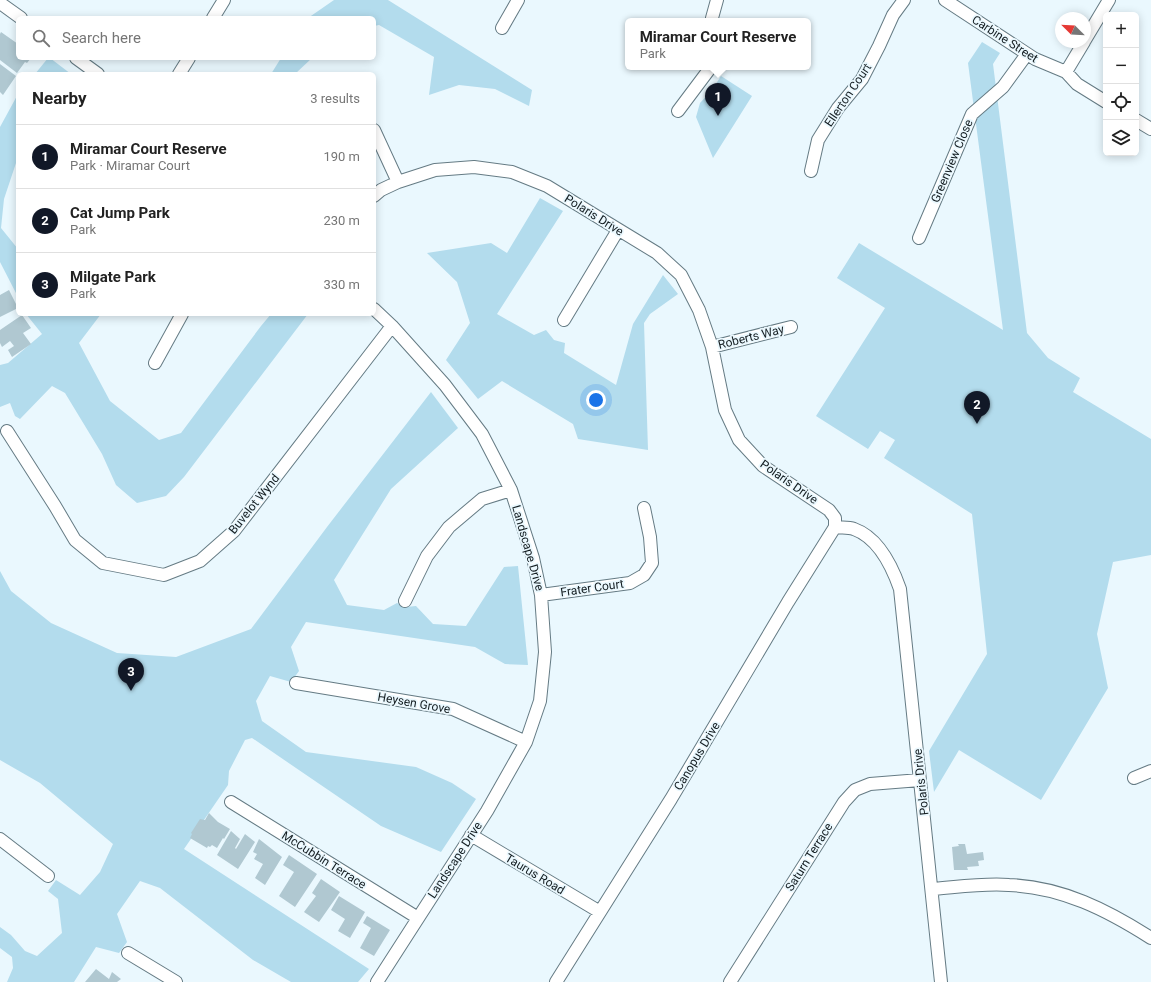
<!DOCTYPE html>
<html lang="en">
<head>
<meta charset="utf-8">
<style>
  body { margin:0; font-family:Roboto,sans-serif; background:#f2f2f2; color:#222 }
  .controls { position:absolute; right:12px; top:12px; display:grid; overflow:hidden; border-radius:6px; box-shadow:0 2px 10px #0003 }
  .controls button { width:36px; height:36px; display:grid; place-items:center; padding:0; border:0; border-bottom:1px solid #e0e0e0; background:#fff; color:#222; font:20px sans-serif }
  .compass { position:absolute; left:1055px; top:12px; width:36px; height:36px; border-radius:50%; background:#fff; box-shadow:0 2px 10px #0003; rotate:294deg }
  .you { position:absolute; left:596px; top:400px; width:14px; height:14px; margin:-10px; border:3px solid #fff; border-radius:50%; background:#1a73e8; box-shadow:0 0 0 6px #1a73e833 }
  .badge { display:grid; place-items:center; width:26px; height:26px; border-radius:50%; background:#111827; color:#fff; font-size:13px; font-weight:700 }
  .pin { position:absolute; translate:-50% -33px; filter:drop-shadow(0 1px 2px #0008) }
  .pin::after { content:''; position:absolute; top:21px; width:14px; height:12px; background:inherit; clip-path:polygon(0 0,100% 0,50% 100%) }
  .popup { position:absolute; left:625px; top:18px; width:186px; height:52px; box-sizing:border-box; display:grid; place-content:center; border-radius:6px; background:#fff; filter:drop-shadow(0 1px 3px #0005); font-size:13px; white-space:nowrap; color:#767676 }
  .popup b { font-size:15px; color:#222 }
  .popup::after { content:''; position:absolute; left:50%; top:100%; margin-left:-8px; border:8px solid transparent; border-top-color:#fff }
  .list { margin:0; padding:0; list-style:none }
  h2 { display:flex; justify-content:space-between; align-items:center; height:52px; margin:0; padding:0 16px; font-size:17px }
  h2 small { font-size:13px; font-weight:400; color:#767676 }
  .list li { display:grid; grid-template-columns:26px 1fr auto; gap:12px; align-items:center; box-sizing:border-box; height:64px; padding:0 16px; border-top:1px solid #e0e0e0 }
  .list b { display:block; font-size:15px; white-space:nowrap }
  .list p { margin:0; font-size:13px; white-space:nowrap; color:#767676 }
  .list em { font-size:13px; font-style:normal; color:#767676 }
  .icon { flex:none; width:22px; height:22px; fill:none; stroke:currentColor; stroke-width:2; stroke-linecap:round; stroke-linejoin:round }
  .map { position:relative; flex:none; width:1151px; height:982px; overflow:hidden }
  .search { position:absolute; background:#fff; box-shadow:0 2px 10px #0003; left:16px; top:16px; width:360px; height:44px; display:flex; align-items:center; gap:10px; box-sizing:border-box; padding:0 14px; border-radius:6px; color:#767676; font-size:15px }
  .panel { position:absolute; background:#fff; box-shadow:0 2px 10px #0003; left:16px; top:72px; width:360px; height:244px; border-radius:6px }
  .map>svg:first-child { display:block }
</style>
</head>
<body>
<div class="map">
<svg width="1151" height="982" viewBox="0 0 1151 982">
  <rect width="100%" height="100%" fill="#eaf8fe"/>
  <path fill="#b3dced" d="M 334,0 L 388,0 L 532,90 L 529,106 L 495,89 L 459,85 L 429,95 L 434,57 L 379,25 L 374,26 L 374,18 L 308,18 Z
    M 982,42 L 1000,53 L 993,64 L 1027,333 L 1048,358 L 1080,378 L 1073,392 L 1151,439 L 1151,555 L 1113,562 L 1097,634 L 1108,688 L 1041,800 L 959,750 L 934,792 L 929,751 L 987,654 L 972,514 L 884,458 L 895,440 L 880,431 L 868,449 L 816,416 L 885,308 L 837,278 L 859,243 L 1003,330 L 968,63 Z
    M 48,58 L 50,58 L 71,74 L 35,74 Z
    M 281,58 L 312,58 L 295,74 L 271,74 Z
    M 721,76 L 752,96 L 713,158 L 696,117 L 700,103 L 712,90 Z
    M 18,94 L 18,157 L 4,199 L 1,228 L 18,249 L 18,297 L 0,262 L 0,127 Z
    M 540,198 L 563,211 L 497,314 L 534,335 L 546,330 L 554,340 L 565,343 L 564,353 L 616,385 L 633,324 L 663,275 L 678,294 L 650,314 L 644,323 L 648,450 L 578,439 L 573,424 L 502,381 L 478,399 L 446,360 L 470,323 L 457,282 L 427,253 L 491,243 L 507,253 Z
    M 26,314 L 101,314 L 79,343 L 110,401 L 159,440 L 181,433 L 261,326 L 271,314 L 308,314 L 184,477 L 166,496 L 137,503 L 116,485 L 102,454 L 65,393 L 52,386 L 20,419 L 15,416 L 10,403 L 0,407 L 0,365 L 8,363 L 42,334 Z
    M 431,392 L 458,428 L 391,489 L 334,580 L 347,605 L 384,610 L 397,603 L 406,607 L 416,606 L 433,624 L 466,626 L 504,567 L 518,566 L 528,665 L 505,664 L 475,647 L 306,622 L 291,647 L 299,671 L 291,682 L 270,676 L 256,701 L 262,721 L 306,752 L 416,767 L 452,783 L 476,799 L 441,852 L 381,826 L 252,738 L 245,740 L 229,771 L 228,785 L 184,849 L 369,969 L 358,982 L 291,982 L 253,960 L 160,888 L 140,881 L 117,914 L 127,942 L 119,953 L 96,947 L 74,982 L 7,982 L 13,968 L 12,957 L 0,948 L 0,927 L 11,935 L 25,951 L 37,956 L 62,933 L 58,899 L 48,891 L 56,880 L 80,895 L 100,872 L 113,844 L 40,783 L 0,760 L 0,571 L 11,591 L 51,623 L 117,653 L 176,657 L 251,629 L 327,527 Z"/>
  <path fill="#b0c8d1" d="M 1,32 L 18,44 L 18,58 L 31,58 L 27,63 L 25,62 L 17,73 L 0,60 L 0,34 Z
    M 0,64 L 16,76 L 3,95 L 0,92 Z
    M 9,290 L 18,308 L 0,317 L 0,295 Z
    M 22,315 L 31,328 L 23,333 L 31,344 L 12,357 L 8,350 L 14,346 L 10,341 L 2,347 L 0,343 L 0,330 Z
    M 209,813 L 218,822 L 230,829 L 224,839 L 223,838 L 217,848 L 212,845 L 210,847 L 208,846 L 207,848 L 190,838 L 192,834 L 191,833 L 200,819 L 205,820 Z
    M 231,831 L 240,839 L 235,848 L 236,849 L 245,834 L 255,842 L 238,869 L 217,855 Z
    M 259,839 L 282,857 L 265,885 L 255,878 L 263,864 L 254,859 L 257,854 L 253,852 Z
    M 958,844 L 965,844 L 967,854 L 983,852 L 984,860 L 978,861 L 979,866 L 967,867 L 968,870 L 954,870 L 952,847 L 959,846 Z
    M 289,855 L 317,874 L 295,907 L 279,896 L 294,872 L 283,865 Z
    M 321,879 L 340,892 L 319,922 L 304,912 L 316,896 L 312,893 Z
    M 339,896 L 365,912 L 350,938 L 338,931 L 345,919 L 331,910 Z
    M 367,916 L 390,930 L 374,956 L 360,948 L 371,928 L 363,923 Z
    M 96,969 L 109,979 L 112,972 L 121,979 L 117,982 L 85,982 Z"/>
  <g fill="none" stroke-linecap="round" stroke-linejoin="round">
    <g stroke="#657b84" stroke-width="14">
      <path id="minor" d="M 945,0 L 1035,59 L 1066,72 L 1077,84 L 1106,102
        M 0,3 L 21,18
        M 213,18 L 224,0
        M 713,21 L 712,18 L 717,0
        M 502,28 L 518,0
        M 1085,40 L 1109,0
        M 76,58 L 98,74
        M 1066,72 L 1084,42
        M 179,74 L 189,58
        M 678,111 L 711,67
        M 1136,120 L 1151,129
        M 374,130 L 398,182
        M 811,171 L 818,140 L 838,108 L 862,79 L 879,46 L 893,15 L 904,0
        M 374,196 L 381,190 L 398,182 L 435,170 L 474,167 L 512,172 L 547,186 L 657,253 L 681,275 L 699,310 L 712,347 L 725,410 L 739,440 L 763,466 L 829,510 L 835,518 L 835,527 C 841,528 848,527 854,529 C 879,538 892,566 900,589 L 941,982
        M 919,238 L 972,114 L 1003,87 L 1027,54
        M 374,309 L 392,326 L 445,385 L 482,434 L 511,490 L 533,558 L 541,595 L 545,652 L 540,701 L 526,742 L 487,811 L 377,982
        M 564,320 L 618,230
        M 712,347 L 791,327
        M 155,363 L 182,314
        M 7,431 L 55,506 L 75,540 L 103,563 L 164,575 L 200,561 L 234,531 L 392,326
        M 541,595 L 630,583 L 644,575 L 652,563 L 650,537 L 644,508
        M 405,601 L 427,556 L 449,527 L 482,499 L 511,490
        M 296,683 L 453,709 L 526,742
        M 1134,778 L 1151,771
        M 231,802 L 418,918
        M 471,835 L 600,912
        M 0,839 L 48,876
        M 933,889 C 958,887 984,883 1009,885 C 1062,887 1107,910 1151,938
        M 128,953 L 176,982
        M 556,982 L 671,799 L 788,602 L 835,527
        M 730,982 L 844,802 L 855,790 L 870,784 L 920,780"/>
    </g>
    <use href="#minor" stroke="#fff" stroke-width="12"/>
  </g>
  <g text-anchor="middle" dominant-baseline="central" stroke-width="3.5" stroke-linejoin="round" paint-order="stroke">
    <g font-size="12" fill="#131c20" stroke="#eaf8fe">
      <text transform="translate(1005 39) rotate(33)">Carbine Street</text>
      <text transform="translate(848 95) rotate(-56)">Ellerton Court</text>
      <text transform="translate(952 161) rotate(-67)">Greenview Close</text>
      <text transform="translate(594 215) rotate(32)">Polaris Drive</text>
      <text transform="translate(751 337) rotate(-14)">Roberts Way</text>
      <text transform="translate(789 482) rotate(35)">Polaris Drive</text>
      <text transform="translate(254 504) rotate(-51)">Buvelot Wynd</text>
      <text transform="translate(528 548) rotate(74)">Landscape Drive</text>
      <text transform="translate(592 588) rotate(-8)">Frater Court</text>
      <text transform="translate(414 703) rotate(10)">Heysen Grove</text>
      <text transform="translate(697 756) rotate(-59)">Canopus Drive</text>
      <text transform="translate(921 782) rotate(-96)">Polaris Drive</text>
      <text transform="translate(809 857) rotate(-58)">Saturn Terrace</text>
      <text transform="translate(324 860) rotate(32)">McCubbin Terrace</text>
      <text transform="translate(455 860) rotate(-57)">Landscape Drive</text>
      <text transform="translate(535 874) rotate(31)">Taurus Road</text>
    </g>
  </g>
</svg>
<div class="controls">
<button>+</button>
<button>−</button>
<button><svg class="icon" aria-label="locate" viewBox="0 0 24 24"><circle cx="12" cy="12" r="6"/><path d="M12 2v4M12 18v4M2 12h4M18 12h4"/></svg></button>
<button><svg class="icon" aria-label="layers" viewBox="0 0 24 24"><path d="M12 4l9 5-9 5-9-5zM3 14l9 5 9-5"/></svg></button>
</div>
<svg class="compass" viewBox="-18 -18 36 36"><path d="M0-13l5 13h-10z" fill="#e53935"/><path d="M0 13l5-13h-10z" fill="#767676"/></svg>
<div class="you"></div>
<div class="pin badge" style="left:718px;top:116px">1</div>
<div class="popup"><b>Miramar Court Reserve</b>Park</div>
<div class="pin badge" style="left:977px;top:424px">2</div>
<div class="pin badge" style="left:131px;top:691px">3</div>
<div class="search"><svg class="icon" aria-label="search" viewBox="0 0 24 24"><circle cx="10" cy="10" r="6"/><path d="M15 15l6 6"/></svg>Search here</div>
<section class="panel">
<h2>Nearby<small>3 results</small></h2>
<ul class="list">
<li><span class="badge">1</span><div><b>Miramar Court Reserve</b><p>Park · Miramar Court</p></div><em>190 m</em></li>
<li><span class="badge">2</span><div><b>Cat Jump Park</b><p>Park</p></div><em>230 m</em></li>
<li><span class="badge">3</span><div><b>Milgate Park</b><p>Park</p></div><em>330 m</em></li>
</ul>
</section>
</div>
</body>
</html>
